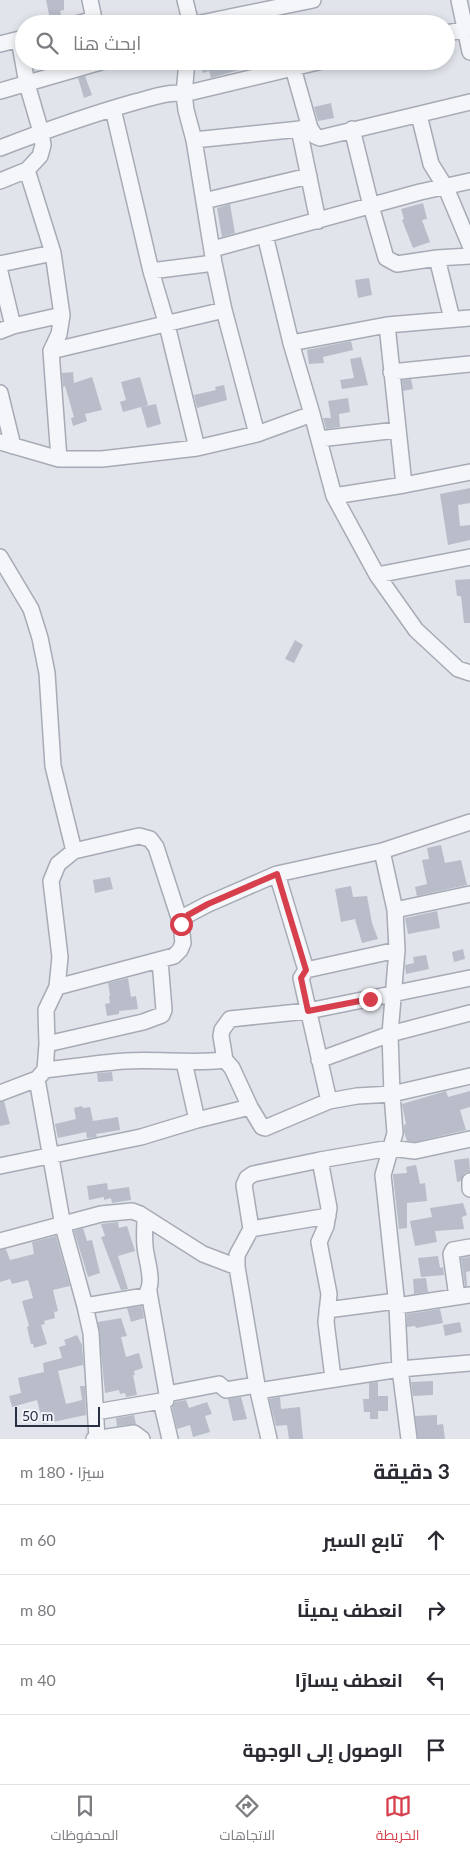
<!DOCTYPE html>
<html lang="ar">
<head>
<meta charset="utf-8">
<style>
  body { margin:0; font-family:Lato,Cairo,sans-serif; background:#f7f7f7; color:#2b2b33; direction:rtl }
  .scale { position:absolute; left:15px; bottom:12px; width:85px; box-sizing:border-box; padding-left:5px; border:2px solid #283144; border-top:0; font-size:14px; line-height:18px; white-space:nowrap; color:#283144; -webkit-text-stroke:4px #f1f3f8; paint-order:stroke }
  .stop { position:absolute; width:15px; height:15px; margin:-11px; border:4px solid #d73f4d; border-radius:50%; background:#fff }
  .stop.end { background:#d73f4d; border-color:#fff; box-shadow:0 1px 5px #0008 }
  .list { margin:0; padding:0; list-style:none }
  h2 { display:flex; justify-content:space-between; align-items:center; height:65px; margin:0; padding:0 20px; font-size:21px }
  h2 small { font-size:16px; font-weight:400; color:#7c7c81 }
  .list li { display:grid; grid-template-columns:32px 1fr auto; gap:15px; align-items:center; box-sizing:border-box; height:70px; padding:0 20px; border-top:1px solid #e1e1e2 }
  .list b { display:block; font-size:19px; white-space:nowrap }
  .list em { font-size:16px; font-style:normal; color:#7c7c81 }
  .icon { flex:none; width:28px; height:28px; fill:none; stroke:currentColor; stroke-width:2; stroke-linecap:round; stroke-linejoin:round }
  .map { position:relative; flex:none; width:470px; height:1439px; overflow:hidden; direction:ltr }
  .search { position:absolute; background:#fff; box-shadow:0 2px 8px #0003; left:15px; right:15px; top:15px; height:55px; display:flex; align-items:center; gap:12px; box-sizing:border-box; padding:0 18px; border-radius:28px; color:#7c7c81; font-size:19px }
  .sheet { height:345px; background:#fff }
  nav { display:flex; justify-content:space-around; align-items:center; box-sizing:border-box; height:70px; border-top:1px solid #e1e1e2; background:#fff; font-size:14px; color:#7c7c81 }
  nav a { display:grid; justify-items:center; gap:2px }
  nav .on { color:#d73f4d }
  .map>svg:first-child { display:block }
</style>
</head>
<body>
<div class="map">
<svg width="470" height="1439" viewBox="0 0 470 1439">
  <rect width="100%" height="100%" fill="#e1e4eb"/>
  <path fill="#b8bdc9" d="M 46,0 L 64,0 L 64,10 L 60,11 L 63,24 L 51,24 Z
    M 205,61 L 236,61 L 239,70 L 211,78 L 209,71 L 203,73 L 199,63 Z
    M 85,76 L 92,95 L 84,98 L 78,78 Z
    M 331,103 L 334,118 L 318,121 L 314,107 Z
    M 423,203 L 427,219 L 422,220 L 430,242 L 413,248 L 402,220 L 404,219 L 401,209 Z
    M 230,204 L 235,233 L 222,237 L 217,208 Z
    M 369,278 L 372,295 L 358,298 L 355,280 Z
    M 351,341 L 353,350 L 323,357 L 324,363 L 309,364 L 307,350 Z
    M 361,357 L 368,385 L 342,389 L 340,380 L 354,378 L 350,359 Z
    M 73,372 L 74,383 L 92,377 L 102,410 L 85,414 L 87,421 L 73,426 L 71,418 L 74,417 L 65,386 L 63,387 L 62,373 Z
    M 140,377 L 148,405 L 123,412 L 120,402 L 126,400 L 121,382 Z
    M 411,379 L 413,389 L 403,391 L 402,380 Z
    M 224,385 L 227,400 L 197,408 L 194,395 L 216,390 L 215,387 Z
    M 348,398 L 350,412 L 339,414 L 340,427 L 326,429 L 323,418 L 331,418 L 328,401 Z
    M 156,404 L 161,424 L 147,428 L 141,407 Z
    M 470,488 L 470,503 L 458,505 L 460,526 L 470,525 L 470,540 L 448,545 L 440,494 Z
    M 470,579 L 470,623 L 464,623 L 461,596 L 457,596 L 455,580 Z
    M 295,640 L 303,645 L 294,663 L 285,659 Z
    M 441,845 L 445,863 L 461,860 L 467,885 L 417,896 L 415,887 L 427,884 L 422,860 L 429,859 L 427,848 Z
    M 110,877 L 113,889 L 95,893 L 93,880 Z
    M 351,886 L 353,897 L 367,896 L 372,923 L 378,939 L 362,943 L 355,919 L 341,922 L 335,889 Z
    M 437,911 L 440,928 L 408,934 L 405,918 Z
    M 463,949 L 465,959 L 454,962 L 452,952 Z
    M 426,955 L 429,969 L 406,974 L 405,965 L 414,963 L 413,957 Z
    M 128,978 L 131,997 L 136,996 L 138,1009 L 119,1011 L 119,1014 L 107,1016 L 105,1004 L 110,1003 L 109,996 L 110,995 L 108,983 Z
    M 112,1072 L 113,1081 L 98,1082 L 97,1073 Z
    M 446,1091 L 448,1097 L 470,1091 L 470,1107 L 460,1110 L 466,1130 L 415,1142 L 407,1141 L 404,1132 L 404,1125 L 406,1124 L 402,1104 Z
    M 4,1101 L 10,1124 L 0,1126 L 0,1102 Z
    M 82,1106 L 83,1108 L 90,1107 L 93,1121 L 118,1117 L 120,1130 L 96,1134 L 97,1137 L 87,1138 L 86,1132 L 58,1138 L 55,1124 L 76,1119 L 74,1108 Z
    M 469,1158 L 470,1172 L 465,1173 L 461,1181 L 457,1182 L 454,1160 Z
    M 416,1165 L 420,1184 L 425,1183 L 427,1201 L 407,1203 L 407,1228 L 399,1229 L 393,1176 L 393,1174 L 407,1173 L 406,1167 Z
    M 107,1183 L 108,1190 L 129,1187 L 131,1200 L 112,1203 L 111,1198 L 104,1200 L 104,1197 L 89,1200 L 87,1186 Z
    M 463,1203 L 467,1215 L 462,1217 L 464,1229 L 435,1231 L 437,1242 L 415,1246 L 410,1221 L 432,1217 L 430,1208 Z
    M 118,1222 L 119,1228 L 127,1226 L 135,1251 L 118,1256 L 128,1289 L 121,1290 L 101,1237 L 105,1236 L 101,1224 Z
    M 83,1228 L 87,1241 L 92,1240 L 100,1273 L 88,1277 L 74,1231 Z
    M 56,1236 L 70,1286 L 53,1290 L 58,1311 L 54,1312 L 55,1318 L 44,1321 L 45,1324 L 41,1325 L 47,1344 L 34,1348 L 33,1344 L 31,1344 L 27,1327 L 29,1326 L 22,1301 L 33,1298 L 28,1280 L 12,1284 L 10,1279 L 0,1282 L 0,1250 L 6,1249 L 10,1260 L 34,1254 L 32,1242 Z
    M 438,1256 L 440,1268 L 443,1267 L 444,1275 L 421,1277 L 418,1258 Z
    M 470,1257 L 470,1271 L 466,1272 L 467,1286 L 465,1286 L 461,1258 Z
    M 426,1278 L 428,1292 L 414,1294 L 413,1279 Z
    M 142,1306 L 144,1318 L 131,1322 L 127,1308 Z
    M 440,1309 L 443,1323 L 416,1328 L 415,1326 L 407,1327 L 407,1314 Z
    M 121,1318 L 127,1336 L 121,1337 L 126,1357 L 139,1353 L 143,1368 L 134,1371 L 135,1375 L 133,1375 L 137,1395 L 126,1397 L 125,1393 L 120,1394 L 119,1390 L 105,1393 L 98,1322 Z
    M 460,1322 L 462,1332 L 445,1336 L 443,1325 Z
    M 77,1335 L 82,1345 L 84,1371 L 83,1365 L 58,1371 L 66,1404 L 82,1400 L 80,1386 L 85,1386 L 86,1415 L 43,1424 L 37,1400 L 12,1407 L 9,1396 L 21,1393 L 18,1378 L 44,1372 L 43,1363 L 62,1358 L 59,1347 L 66,1345 L 64,1340 Z
    M 433,1381 L 433,1395 L 413,1396 L 411,1382 Z
    M 378,1382 L 378,1396 L 388,1396 L 388,1411 L 378,1411 L 378,1419 L 370,1419 L 370,1412 L 364,1412 L 363,1399 L 369,1399 L 369,1383 Z
    M 241,1397 L 247,1419 L 233,1421 L 228,1399 Z
    M 280,1397 L 281,1409 L 300,1407 L 303,1439 L 289,1439 L 287,1425 L 276,1426 L 269,1399 Z
    M 186,1400 L 189,1408 L 207,1402 L 212,1414 L 205,1416 L 210,1432 L 193,1437 L 190,1425 L 177,1429 L 172,1407 L 175,1402 Z
    M 134,1415 L 136,1424 L 117,1426 L 116,1418 Z
    M 437,1415 L 437,1425 L 443,1424 L 445,1439 L 418,1439 L 415,1416 Z"/>
  <g fill="none" stroke-linecap="round" stroke-linejoin="round">
    <g stroke="#a6abb6" stroke-width="18">
      <path id="minor" d="M 90,0 L 95,24
        M 185,0 L 191,24
        M 459,0 L 470,52
        M 77,24 L 94,19
        M 196,24 L 313,0
        M 446,33 L 470,29
        M 19,39 L 27,84 L 41,132 L 43,145 L 40,156 L 27,170 L 53,253 L 62,315 L 59,334 L 51,351 L 59,459
        M 0,44 L 24,38
        M 187,61 L 184,94 L 186,110 L 194,140 L 214,263 L 224,310 L 257,434
        M 293,68 L 310,128
        M 0,91 L 104,61
        M 113,109 L 151,271 L 167,325 L 197,448
        M 419,115 L 431,164 L 446,188 L 470,245
        M 299,129 L 318,221
        M 352,129 L 371,206 L 386,258 L 397,264 L 437,258 L 470,256
        M 194,140 L 310,128 L 315,136 L 320,138 L 470,102
        M 0,148 C 44,131 89,115 135,102 C 151,98 168,91 184,94 L 322,61
        M 0,181 L 27,170
        M 204,201 L 309,176
        M 265,235 L 291,343 L 312,414
        M 213,249 L 420,192 L 470,181
        M 437,258 L 452,319
        M 0,264 L 53,253
        M 151,271 L 214,263
        M 0,272 L 13,326
        M 387,325 L 404,485
        M 0,331 L 13,326 L 62,315
        M 291,343 L 387,325 L 470,318
        M 51,351 L 224,310
        M 391,372 L 470,364
        M 0,393 L 13,446
        M 319,439 L 397,430
        M 0,442 L 59,459 L 102,459 L 197,448 L 257,434 L 312,414 L 334,496 L 404,485 L 470,472
        M 334,496 L 377,575 L 416,630 L 458,669 L 470,673
        M 0,557 L 31,609 L 40,638 L 47,673 L 53,766 L 74,851 L 58,864 L 51,881 L 60,957 L 57,987 L 46,1010 L 47,1044 L 45,1070 L 37,1079 L 0,1093
        M 377,575 L 470,557
        M 74,851 L 139,836 L 150,839 L 156,847 L 181,924
        M 382,851 L 395,910 L 397,950 L 390,1034 L 392,1094 L 395,1133 L 383,1175 L 397,1306 L 400,1369 L 409,1439
        M 277,874 L 306,970 L 301,978 L 329,1101 L 357,1096 L 392,1094 L 470,1076
        M 395,910 L 470,894
        M 306,970 L 397,950
        M 57,987 L 174,956 L 180,950 L 183,943 L 181,924 L 187,915 L 208,904 L 277,874 L 382,851 L 470,822
        M 47,1044 L 143,1022 L 162,1015 L 164,1010 L 160,960
        M 319,1060 L 390,1034 L 470,1013
        M 184,1062 L 197,1120
        M 45,1070 C 72,1067 99,1063 125,1061 C 159,1059 192,1064 225,1060
        M 37,1079 L 63,1226 L 85,1306 L 91,1333 L 97,1439
        M 250,1107 L 232,1068 L 225,1060 L 221,1036 L 222,1030 L 230,1019 L 308,1011 L 470,978
        M 320,1160 L 329,1208 L 326,1226 L 319,1242 L 329,1294 L 326,1322 L 333,1378
        M 0,1166 L 141,1137 L 197,1120 L 250,1107 L 262,1127 L 265,1128 L 329,1101
        M 470,1181 L 470,1189
        M 251,1229 L 328,1216
        M 0,1241 L 101,1214 L 132,1211 L 140,1214 L 203,1254 L 237,1267
        M 149,1292 L 167,1394 L 166,1400 L 161,1401 L 170,1439
        M 457,1297 L 451,1254 L 453,1250 L 470,1247
        M 85,1306 L 145,1296 C 156,1283 146,1261 145,1246 C 144,1236 145,1227 145,1217
        M 397,1306 L 470,1295
        M 327,1310 L 396,1301
        M 258,1391 L 400,1369 L 470,1363
        M 167,1394 L 219,1384 L 226,1390 L 257,1385
        M 96,1412 L 161,1401
        M 94,1439 L 134,1433 L 142,1439
        M 269,1439 L 258,1391 L 237,1267 L 237,1255 L 251,1229 L 244,1185 L 247,1178 L 253,1174 L 320,1160 L 390,1148 L 415,1151 L 470,1139"/>
    </g>
    <use href="#minor" stroke="#f4f6f9" stroke-width="15"/>
  </g>
  <g fill="none" stroke-linecap="round" stroke-linejoin="round">
    <path stroke="#d73f4d" stroke-width="6" d="M 181,924 L 188,915 L 208,904 L 277,874 L 306,970 L 301,978 L 308,1011 L 370,999"/>
  </g>
</svg>
<div class="scale">50 m</div>
<div class="stop" style="left:181px;top:924px"></div>
<div class="stop end" style="left:370px;top:999px"></div>
<div class="search"><svg class="icon" aria-label="search" viewBox="0 0 24 24"><circle cx="10" cy="10" r="6"/><path d="M15 15l6 6"/></svg>ابحث هنا</div>
</div>
<section class="sheet">
<h2>3 دقيقة<small>سيرًا · 180 m</small></h2>
<ul class="list">
<li><svg class="icon" aria-label="ahead" viewBox="0 0 24 24"><path d="M12 20V5M6 11l6-6 6 6"/></svg><div><b>تابع السير</b></div><em>60 m</em></li>
<li><svg class="icon" aria-label="right" viewBox="0 0 24 24"><path d="M7 20v-9h11M14 6l5 5-5 5"/></svg><div><b>انعطف يمينًا</b></div><em>80 m</em></li>
<li><svg class="icon" aria-label="left" viewBox="0 0 24 24"><path d="M17 20v-9H6M10 6l-5 5 5 5"/></svg><div><b>انعطف يسارًا</b></div><em>40 m</em></li>
<li><svg class="icon" aria-label="arrive" viewBox="0 0 24 24"><path d="M6 21V4h12l-3 4 3 4H6"/></svg><div><b>الوصول إلى الوجهة</b></div></li>
</ul>
</section>
<nav>
<a class="on"><svg class="icon" aria-label="map" viewBox="0 0 24 24"><path d="M3 6l6-2 6 2 6-2v14l-6 2-6-2-6 2zM9 4v14M15 6v14"/></svg>الخريطة</a>
<a><svg class="icon" aria-label="directions" viewBox="0 0 24 24"><path d="M12 3l9 9-9 9-9-9zM9 14v-3h6M13 9l2 2-2 2"/></svg>الاتجاهات</a>
<a><svg class="icon" aria-label="saved" viewBox="0 0 24 24"><path d="M7 4h10v16l-5-4-5 4z"/></svg>المحفوظات</a>
</nav>
</body>
</html>
